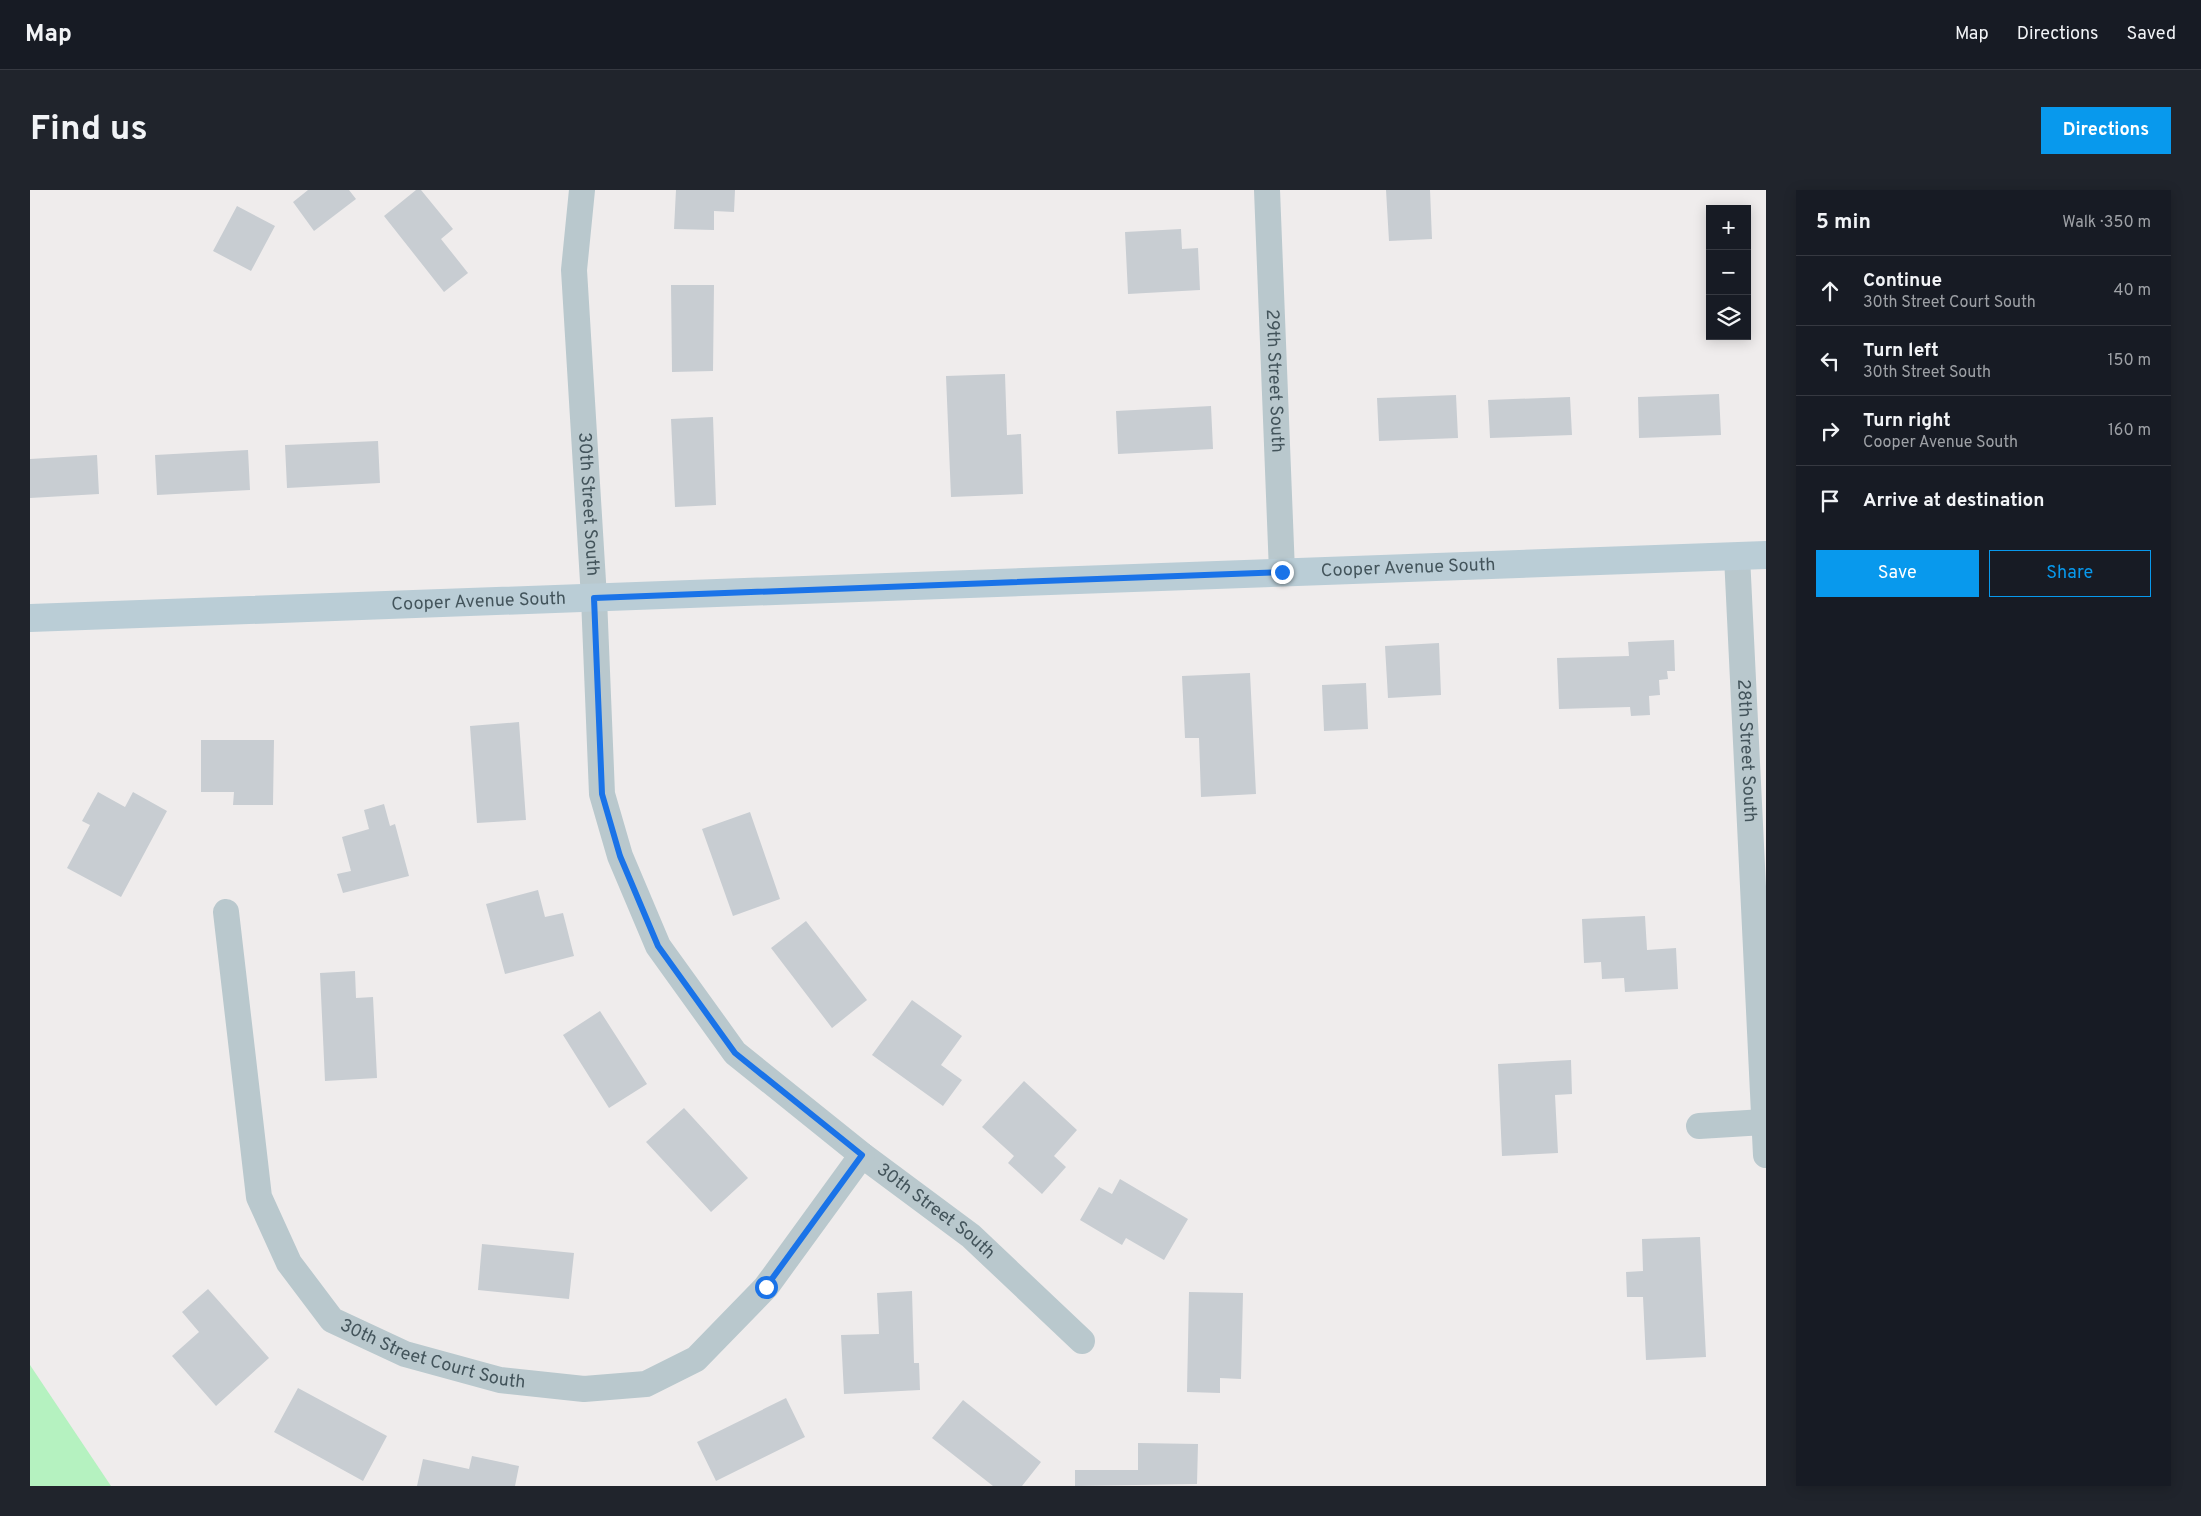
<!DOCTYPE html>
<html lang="en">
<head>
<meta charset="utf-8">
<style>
  body { margin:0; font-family:Overpass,sans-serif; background:#20242c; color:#f1f3f6 }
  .controls { position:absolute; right:15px; top:15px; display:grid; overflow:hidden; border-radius:0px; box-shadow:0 2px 12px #0003 }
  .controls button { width:45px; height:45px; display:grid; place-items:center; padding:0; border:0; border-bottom:1px solid #363941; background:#171b24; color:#f1f3f6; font:25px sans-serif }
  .stop { position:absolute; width:15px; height:15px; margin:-11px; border:4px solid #1a73e8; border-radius:50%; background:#fff }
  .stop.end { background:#1a73e8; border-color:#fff; box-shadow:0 1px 5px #0008 }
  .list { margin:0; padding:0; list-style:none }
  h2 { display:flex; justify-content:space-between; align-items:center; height:65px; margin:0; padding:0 20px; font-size:21px }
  h2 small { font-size:16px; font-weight:400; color:#9ea1a6 }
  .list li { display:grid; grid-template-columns:32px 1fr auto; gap:15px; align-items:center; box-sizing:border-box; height:70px; padding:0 20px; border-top:1px solid #363941 }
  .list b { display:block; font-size:19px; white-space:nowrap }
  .list p { margin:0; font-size:16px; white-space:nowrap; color:#9ea1a6 }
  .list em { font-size:16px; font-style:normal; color:#9ea1a6 }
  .actions { display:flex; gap:10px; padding:15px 20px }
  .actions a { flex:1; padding:11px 0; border:1px solid #0899ed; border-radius:0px; text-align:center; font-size:18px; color:#0899ed }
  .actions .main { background:#0899ed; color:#fff }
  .icon { flex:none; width:28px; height:28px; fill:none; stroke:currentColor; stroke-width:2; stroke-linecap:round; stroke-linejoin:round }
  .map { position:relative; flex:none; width:1736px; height:1296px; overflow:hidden; border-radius:0px }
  header { display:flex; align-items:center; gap:30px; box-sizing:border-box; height:70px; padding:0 25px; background:#171b24; border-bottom:1px solid #363941 }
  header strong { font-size:24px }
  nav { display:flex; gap:28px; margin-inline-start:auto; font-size:18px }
  .intro { display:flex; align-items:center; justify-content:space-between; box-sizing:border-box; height:120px; padding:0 30px }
  h1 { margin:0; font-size:35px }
  .button { padding:12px 22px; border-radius:0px; background:#0899ed; color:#fff; font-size:18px; font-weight:700 }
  main { display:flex; gap:30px; padding:0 30px }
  aside { flex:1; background:#171b24; border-radius:0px; box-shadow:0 2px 12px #0003 }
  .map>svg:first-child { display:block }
</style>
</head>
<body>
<header>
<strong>Map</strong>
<nav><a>Map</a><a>Directions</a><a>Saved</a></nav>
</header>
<div class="intro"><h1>Find us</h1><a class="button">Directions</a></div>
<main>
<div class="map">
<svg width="1736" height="1296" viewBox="0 0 1736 1296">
  <rect width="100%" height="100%" fill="#efecec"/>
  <path fill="#b5f2c0" d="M 0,1175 L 81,1296 L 0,1296 Z"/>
  <path fill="#c8cdd2" d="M 278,0 L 319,0 L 326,9 L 284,41 L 263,12 Z
    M 386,0 L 391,0 L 423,39 L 411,49 L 438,83 L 414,102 L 354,26 Z
    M 646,0 L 705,0 L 704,22 L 684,21 L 684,40 L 644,39 Z
    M 1356,0 L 1400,0 L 1402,49 L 1359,51 Z
    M 207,16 L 245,36 L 221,81 L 183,61 Z
    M 1151,39 L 1152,59 L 1168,58 L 1170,100 L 1098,104 L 1095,42 Z
    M 641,95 L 684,95 L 683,181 L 642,182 Z
    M 975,184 L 977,245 L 991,244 L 993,304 L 921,307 L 916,186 Z
    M 1689,204 L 1691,245 L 1609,248 L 1608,207 Z
    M 1426,205 L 1428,248 L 1349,251 L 1347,208 Z
    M 1540,207 L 1542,245 L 1460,248 L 1458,210 Z
    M 1181,216 L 1183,259 L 1088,264 L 1086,221 Z
    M 683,227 L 686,315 L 645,317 L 641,229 Z
    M 348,251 L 350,293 L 257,298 L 255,255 Z
    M 218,260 L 220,300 L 127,305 L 125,265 Z
    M 67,265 L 69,304 L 0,308 L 0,269 Z
    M 1644,450 L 1645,481 L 1637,481 L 1638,489 L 1629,490 L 1630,505 L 1619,506 L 1620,525 L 1601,526 L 1600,517 L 1529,519 L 1527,468 L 1599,466 L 1598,452 Z
    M 1409,453 L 1411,505 L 1358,508 L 1355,456 Z
    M 1220,483 L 1226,604 L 1171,607 L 1169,548 L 1155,548 L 1152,486 Z
    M 1336,493 L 1338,539 L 1294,541 L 1292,495 Z
    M 489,532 L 496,630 L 447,633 L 440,536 Z
    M 171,550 L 244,550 L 243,615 L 203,615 L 204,602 L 171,602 Z
    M 68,602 L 95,617 L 103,602 L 137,621 L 91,707 L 37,678 L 60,635 L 52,631 Z
    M 354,614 L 360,636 L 365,634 L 379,686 L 313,703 L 307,684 L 321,681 L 312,647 L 339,639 L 334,620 Z
    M 720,622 L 750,709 L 703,726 L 672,639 Z
    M 508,700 L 515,727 L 533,723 L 544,766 L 475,784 L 456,714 Z
    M 1615,726 L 1617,760 L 1646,758 L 1648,799 L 1595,802 L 1594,788 L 1572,789 L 1571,772 L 1554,773 L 1552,729 Z
    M 776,731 L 837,810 L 802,838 L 741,758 Z
    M 325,781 L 326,808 L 343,807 L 347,888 L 295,891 L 290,783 Z
    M 882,810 L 932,846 L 911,875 L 932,890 L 913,916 L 842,865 Z
    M 570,821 L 617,894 L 579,918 L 533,845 Z
    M 1541,870 L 1542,904 L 1525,905 L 1528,963 L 1472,966 L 1468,874 Z
    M 994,891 L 1047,940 L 1024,966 L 1036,977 L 1012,1004 L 978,973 L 984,966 L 952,937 Z
    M 654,918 L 718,988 L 681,1022 L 616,952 Z
    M 1090,989 L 1158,1029 L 1134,1070 L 1096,1048 L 1092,1055 L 1050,1030 L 1069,997 L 1082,1004 Z
    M 1670,1047 L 1676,1167 L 1616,1170 L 1613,1107 L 1597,1107 L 1596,1082 L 1613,1081 L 1612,1049 Z
    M 452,1054 L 544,1063 L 539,1109 L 448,1100 Z
    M 178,1099 L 239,1168 L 186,1216 L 142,1166 L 169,1142 L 152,1122 Z
    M 882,1101 L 884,1173 L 889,1173 L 890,1200 L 814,1204 L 811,1145 L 849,1144 L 847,1103 Z
    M 1159,1102 L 1213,1103 L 1211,1189 L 1190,1188 L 1190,1203 L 1157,1202 Z
    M 268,1198 L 357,1246 L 333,1291 L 244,1242 Z
    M 756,1208 L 775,1247 L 686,1291 L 667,1252 Z
    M 933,1210 L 1011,1272 L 992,1296 L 963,1296 L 902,1248 Z
    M 1108,1253 L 1168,1254 L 1167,1294 L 1045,1296 L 1045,1280 L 1108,1280 Z
    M 442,1266 L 489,1276 L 485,1296 L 387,1296 L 393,1269 L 439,1279 Z"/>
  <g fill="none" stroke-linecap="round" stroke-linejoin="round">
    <g stroke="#b9c8cd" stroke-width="26">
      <path id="s1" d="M 552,0 L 544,80 L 564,408 L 572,604 L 590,666 L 628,756 L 705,863 L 832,965 L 941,1046 L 1052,1151"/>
      <path id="s2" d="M 1237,0 L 1252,382"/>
      <path id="s3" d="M 1707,366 L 1736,965"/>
      <path id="s4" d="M 196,722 L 229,1007 L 259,1073 L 302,1130 L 375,1164 L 470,1190 L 554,1199 L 616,1194 L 666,1169 L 736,1097 L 832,965"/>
      <path d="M 1669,936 L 1734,932"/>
    </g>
    <path stroke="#bacdd6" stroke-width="28" id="s5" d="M 0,428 L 1736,365"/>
  </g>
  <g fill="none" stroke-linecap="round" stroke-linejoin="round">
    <path stroke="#1a73e8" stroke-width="6" d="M 736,1097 L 832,965 L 705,863 L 628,756 L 590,666 L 572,604 L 564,408 L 1252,382"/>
  </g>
  <g text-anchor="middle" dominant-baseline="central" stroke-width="4.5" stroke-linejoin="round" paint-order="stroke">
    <g font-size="18" fill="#43545b" stroke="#fff">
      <text stroke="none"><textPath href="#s2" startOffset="191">29th Street South</textPath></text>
      <text stroke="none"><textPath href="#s1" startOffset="315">30th Street South</textPath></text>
      <text stroke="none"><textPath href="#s5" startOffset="1379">Cooper Avenue South</textPath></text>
      <text stroke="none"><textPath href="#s5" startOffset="449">Cooper Avenue South</textPath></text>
      <text stroke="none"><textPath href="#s3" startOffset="195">28th Street South</textPath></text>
      <text stroke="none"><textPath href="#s1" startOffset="1155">30th Street South</textPath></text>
      <text stroke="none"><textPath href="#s4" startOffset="538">30th Street Court South</textPath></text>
    </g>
  </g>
</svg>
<div class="controls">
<button>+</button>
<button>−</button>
<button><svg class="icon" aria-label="layers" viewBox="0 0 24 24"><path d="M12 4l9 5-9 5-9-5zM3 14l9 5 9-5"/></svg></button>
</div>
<div class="stop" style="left:736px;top:1097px"></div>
<div class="stop end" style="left:1252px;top:382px"></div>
</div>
<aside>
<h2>5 min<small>Walk · 350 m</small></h2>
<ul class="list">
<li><svg class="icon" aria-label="ahead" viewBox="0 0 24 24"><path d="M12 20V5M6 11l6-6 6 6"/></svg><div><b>Continue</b><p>30th Street Court South</p></div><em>40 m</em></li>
<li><svg class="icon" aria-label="left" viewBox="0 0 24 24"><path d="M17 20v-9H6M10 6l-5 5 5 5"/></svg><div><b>Turn left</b><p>30th Street South</p></div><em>150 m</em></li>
<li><svg class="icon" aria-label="right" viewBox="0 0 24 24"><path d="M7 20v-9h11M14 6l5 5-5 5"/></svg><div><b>Turn right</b><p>Cooper Avenue South</p></div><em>160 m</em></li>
<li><svg class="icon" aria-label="arrive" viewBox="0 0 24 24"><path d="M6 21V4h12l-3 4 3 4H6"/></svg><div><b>Arrive at destination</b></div></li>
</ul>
<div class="actions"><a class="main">Save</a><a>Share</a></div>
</aside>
</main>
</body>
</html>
